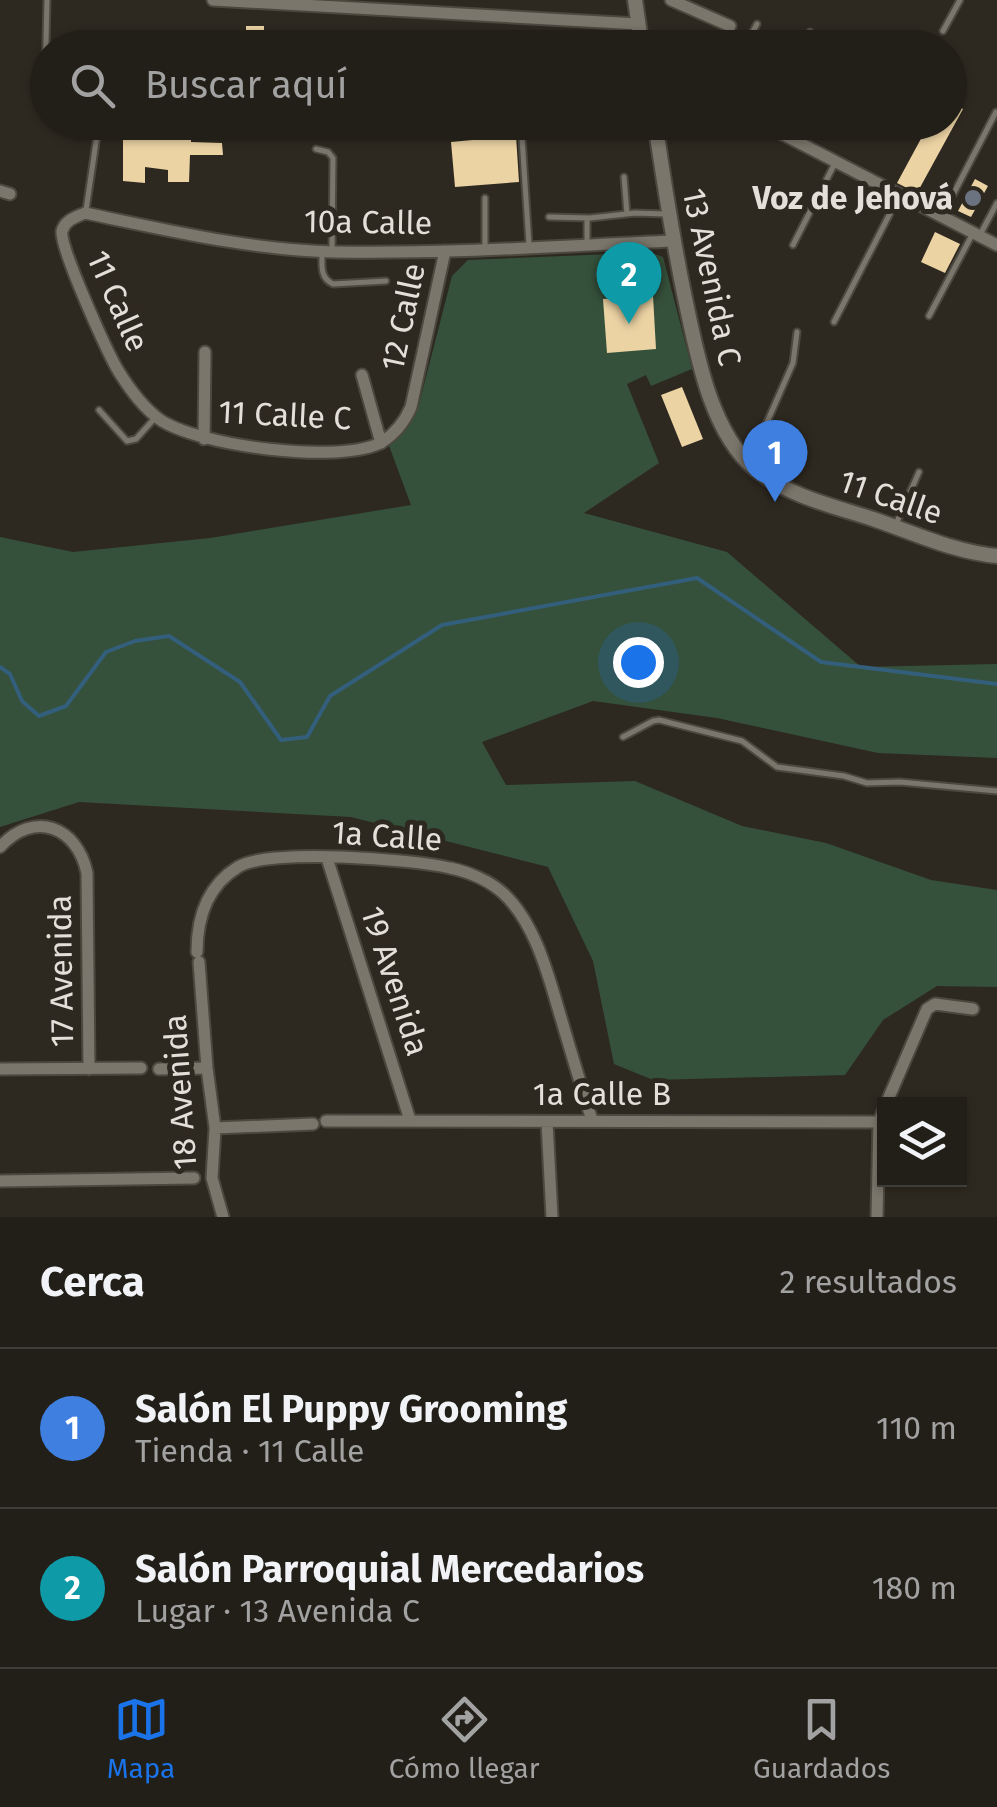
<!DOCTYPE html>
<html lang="es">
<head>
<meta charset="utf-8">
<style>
  body { margin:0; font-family:"Fira Sans",sans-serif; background:#2a2721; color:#f1f3f6 }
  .controls { position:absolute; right:30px; bottom:30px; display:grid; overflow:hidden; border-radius:0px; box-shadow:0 2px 8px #0004 }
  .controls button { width:90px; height:90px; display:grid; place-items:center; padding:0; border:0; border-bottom:2px solid #3f3d37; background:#221f18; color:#f1f3f6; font:50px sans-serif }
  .you { position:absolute; left:638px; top:662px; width:35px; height:35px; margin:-25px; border:8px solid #fff; border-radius:50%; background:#1a73e8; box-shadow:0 0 0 15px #1a73e833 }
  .badge { display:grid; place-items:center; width:65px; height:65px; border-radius:50%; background:#1a73e8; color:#fff; font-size:32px; font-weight:700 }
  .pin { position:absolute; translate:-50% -82px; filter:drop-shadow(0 2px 5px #0008) }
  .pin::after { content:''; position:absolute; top:52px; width:35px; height:30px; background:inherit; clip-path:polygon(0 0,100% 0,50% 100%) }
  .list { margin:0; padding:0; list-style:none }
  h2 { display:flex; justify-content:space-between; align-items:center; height:130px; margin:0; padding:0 40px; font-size:42px }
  h2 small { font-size:32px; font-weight:400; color:#a2a2a2 }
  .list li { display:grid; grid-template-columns:65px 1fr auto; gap:30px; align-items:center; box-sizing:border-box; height:160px; padding:0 40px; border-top:2px solid #3f3d37 }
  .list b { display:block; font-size:38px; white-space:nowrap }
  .list p { margin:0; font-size:32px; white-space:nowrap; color:#a2a2a2 }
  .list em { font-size:32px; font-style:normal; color:#a2a2a2 }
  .icon { flex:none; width:55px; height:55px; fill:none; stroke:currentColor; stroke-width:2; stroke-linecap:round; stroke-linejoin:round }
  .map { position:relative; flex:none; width:997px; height:1217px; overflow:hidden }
  .search { position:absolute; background:#221f18; box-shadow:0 2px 8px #0004; left:30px; right:30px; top:30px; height:110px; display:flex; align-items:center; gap:25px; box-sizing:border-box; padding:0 35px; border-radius:55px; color:#a2a2a2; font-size:38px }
  .sheet { height:450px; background:#221f18 }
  nav { display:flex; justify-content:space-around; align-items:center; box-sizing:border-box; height:140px; border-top:2px solid #3f3d37; background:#221f18; font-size:28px; color:#a2a2a2 }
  nav a { display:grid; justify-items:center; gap:5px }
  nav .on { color:#1a73e8 }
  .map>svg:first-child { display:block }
</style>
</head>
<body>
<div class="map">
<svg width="997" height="1217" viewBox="0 0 997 1217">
  <rect width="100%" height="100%" fill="#2e2920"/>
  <path fill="#35513b" d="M 637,253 L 652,253 L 663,257 L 692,369 L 651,386 L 646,375 L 627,384 L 659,463 L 584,513 L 727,552 L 861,667 L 997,664 L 997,758 L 878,753 L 717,718 L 593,701 L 482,742 L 506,785 L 635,781 L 742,826 L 826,843 L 931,880 L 997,890 L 997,987 L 937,986 L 883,1020 L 845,1075 L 653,1080 L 614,1064 L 593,961 L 548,867 L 351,817 L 79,802 L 0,827 L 0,537 L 73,552 L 210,538 L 411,505 L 388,443 L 410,421 L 418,408 L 452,276 L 468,260 Z"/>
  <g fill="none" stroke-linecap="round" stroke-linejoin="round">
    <path stroke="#345f7c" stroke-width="4" d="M 0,667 L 10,674 L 22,701 L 39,716 L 66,706 L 106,652 L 135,641 L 169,636 L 240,682 L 281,740 L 307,737 L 330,696 L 442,625 L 697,578 L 821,662 L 997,684"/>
  </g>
  <path fill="#ecd3a4" d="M 246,26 L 264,26 L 264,48 L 246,48 Z
    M 950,102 L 963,109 L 917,193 L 897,183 L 930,122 L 950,122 Z
    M 115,122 L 163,122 L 191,129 L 191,142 L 222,143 L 223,155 L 190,155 L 189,182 L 168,182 L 168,170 L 145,167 L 145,183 L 123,181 L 123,136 L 115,135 Z
    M 516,136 L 519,182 L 455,187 L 451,142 Z
    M 975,179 L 988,186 L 971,217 L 958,211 Z
    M 935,232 L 960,244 L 945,273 L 921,262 Z
    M 653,296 L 656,349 L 607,353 L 603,299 Z
    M 682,387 L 703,439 L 682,447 L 661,395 Z"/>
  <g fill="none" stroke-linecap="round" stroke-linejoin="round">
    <g stroke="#4b4840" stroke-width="9">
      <path id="service" d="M 943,31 L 960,0
        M 744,48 L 757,24
        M 803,48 L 810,32
        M 45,84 L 47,0
        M 521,122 L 529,245
        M 589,122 L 594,134
        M 316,149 L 328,152 L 333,158 L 332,249
        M 624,177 L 627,214
        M 485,198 L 485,246
        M 86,210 L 99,122
        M 943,214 L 996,112
        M 549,217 L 590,218 L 635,213 L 665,214
        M 981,233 L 997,203
        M 587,242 L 587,218
        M 793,245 L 835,163
        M 322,254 C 322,266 320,278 333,284 L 386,281
        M 929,316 L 972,235
        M 834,322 L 899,196
        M 99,410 L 127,441 L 136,439 L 154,419
        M 748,457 L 757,445 L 793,363 L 797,332
        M 896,524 L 919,472
        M 623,737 L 653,721 L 659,720 L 742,741 L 777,767 L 844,776 L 867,783 L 900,782 L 997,791"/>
    </g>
    <g stroke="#4b4840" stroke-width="15">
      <path id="minor" d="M 213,0 L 638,24
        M 671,0 L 730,26
        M 759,122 L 997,245
        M 0,191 L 10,194
        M 445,251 L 411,407 C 405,421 396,433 382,442 C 342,465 197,446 159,419 C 144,408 129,388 119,372 C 108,354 59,246 62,231 C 65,220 76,217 85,213 C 167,230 250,250 335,252 C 447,254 560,246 672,241
        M 362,375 L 381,443
        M 204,439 L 205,352
        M 0,847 C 34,810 77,826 87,873 L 89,1069
        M 327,858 L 410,1120
        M 197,952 C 197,917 207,886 238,867 C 269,848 412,859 450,868 C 469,872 490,881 504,894 C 536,924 549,978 561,1018 C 571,1052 581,1086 592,1120
        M 199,962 L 207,1068 L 215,1128 L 212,1178 L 223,1217
        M 0,1069 L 141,1068
        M 159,1069 L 207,1068
        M 886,1104 L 927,1009 L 935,1004 L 973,1009
        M 326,1121 L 879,1122
        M 547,1122 L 552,1217
        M 215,1128 L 313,1124
        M 0,1181 L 194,1178
        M 877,1217 L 879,1122 L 884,1109"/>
    </g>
    <g stroke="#4b4840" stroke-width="18">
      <path id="tertiary" d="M 635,0 L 642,48
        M 655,122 C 664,183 673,243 686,303 C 697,355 711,433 755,469 C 788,496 833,506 873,519 C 914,533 954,552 997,556"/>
    </g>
    <use href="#service" stroke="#7b766b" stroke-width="5"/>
    <use href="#minor" stroke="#7b766b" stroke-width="11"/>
    <use href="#tertiary" stroke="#7b766b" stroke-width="14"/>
  </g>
  <circle fill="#6b7280" stroke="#2e2920" stroke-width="4" cx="973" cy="198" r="10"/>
  <g text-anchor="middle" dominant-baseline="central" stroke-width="10" stroke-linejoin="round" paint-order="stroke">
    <g font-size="32" font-weight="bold" fill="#e3e0da" stroke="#2e2920" text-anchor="end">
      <text x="953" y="198">Voz de Jehová</text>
    </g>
    <g font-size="32" fill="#e3e0da" stroke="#2e2920">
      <text transform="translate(368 222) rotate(1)">10a Calle</text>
      <text transform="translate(712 277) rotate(78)">13 Avenida C</text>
      <text transform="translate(118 301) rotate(66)">11 Calle</text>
      <text transform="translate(403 317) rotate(-78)">12 Calle</text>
      <text transform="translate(285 415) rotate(3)">11 Calle C</text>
      <text transform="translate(891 497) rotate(19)">11 Calle</text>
      <text transform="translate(387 836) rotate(4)">1a Calle</text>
      <text transform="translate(61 971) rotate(-91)">17 Avenida</text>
      <text transform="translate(395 981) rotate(72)">19 Avenida</text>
      <text transform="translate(180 1092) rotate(-94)">18 Avenida</text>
      <text x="602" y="1094">1a Calle B</text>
    </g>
  </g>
</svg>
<div class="controls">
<button><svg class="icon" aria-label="layers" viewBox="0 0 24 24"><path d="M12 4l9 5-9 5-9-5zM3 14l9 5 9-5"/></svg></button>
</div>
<div class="you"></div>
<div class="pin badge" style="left:775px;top:502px;background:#3f7fe0">1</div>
<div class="pin badge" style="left:629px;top:324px;background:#0f9aa8">2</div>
<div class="search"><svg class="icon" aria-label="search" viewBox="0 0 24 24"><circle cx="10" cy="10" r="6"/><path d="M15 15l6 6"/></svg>Buscar aquí</div>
</div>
<section class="sheet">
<h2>Cerca<small>2 resultados</small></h2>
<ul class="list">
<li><span class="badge" style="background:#3f7fe0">1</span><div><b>Salón El Puppy Grooming</b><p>Tienda · 11 Calle</p></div><em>110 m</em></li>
<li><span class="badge" style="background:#0f9aa8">2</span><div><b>Salón Parroquial Mercedarios</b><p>Lugar · 13 Avenida C</p></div><em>180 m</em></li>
</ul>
</section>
<nav>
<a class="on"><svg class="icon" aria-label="map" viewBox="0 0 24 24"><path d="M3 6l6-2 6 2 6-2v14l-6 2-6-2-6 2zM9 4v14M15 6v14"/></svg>Mapa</a>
<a><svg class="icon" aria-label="directions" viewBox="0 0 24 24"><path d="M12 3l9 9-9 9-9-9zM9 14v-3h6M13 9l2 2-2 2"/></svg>Cómo llegar</a>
<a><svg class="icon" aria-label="saved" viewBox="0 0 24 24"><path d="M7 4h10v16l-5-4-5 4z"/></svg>Guardados</a>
</nav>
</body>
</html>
